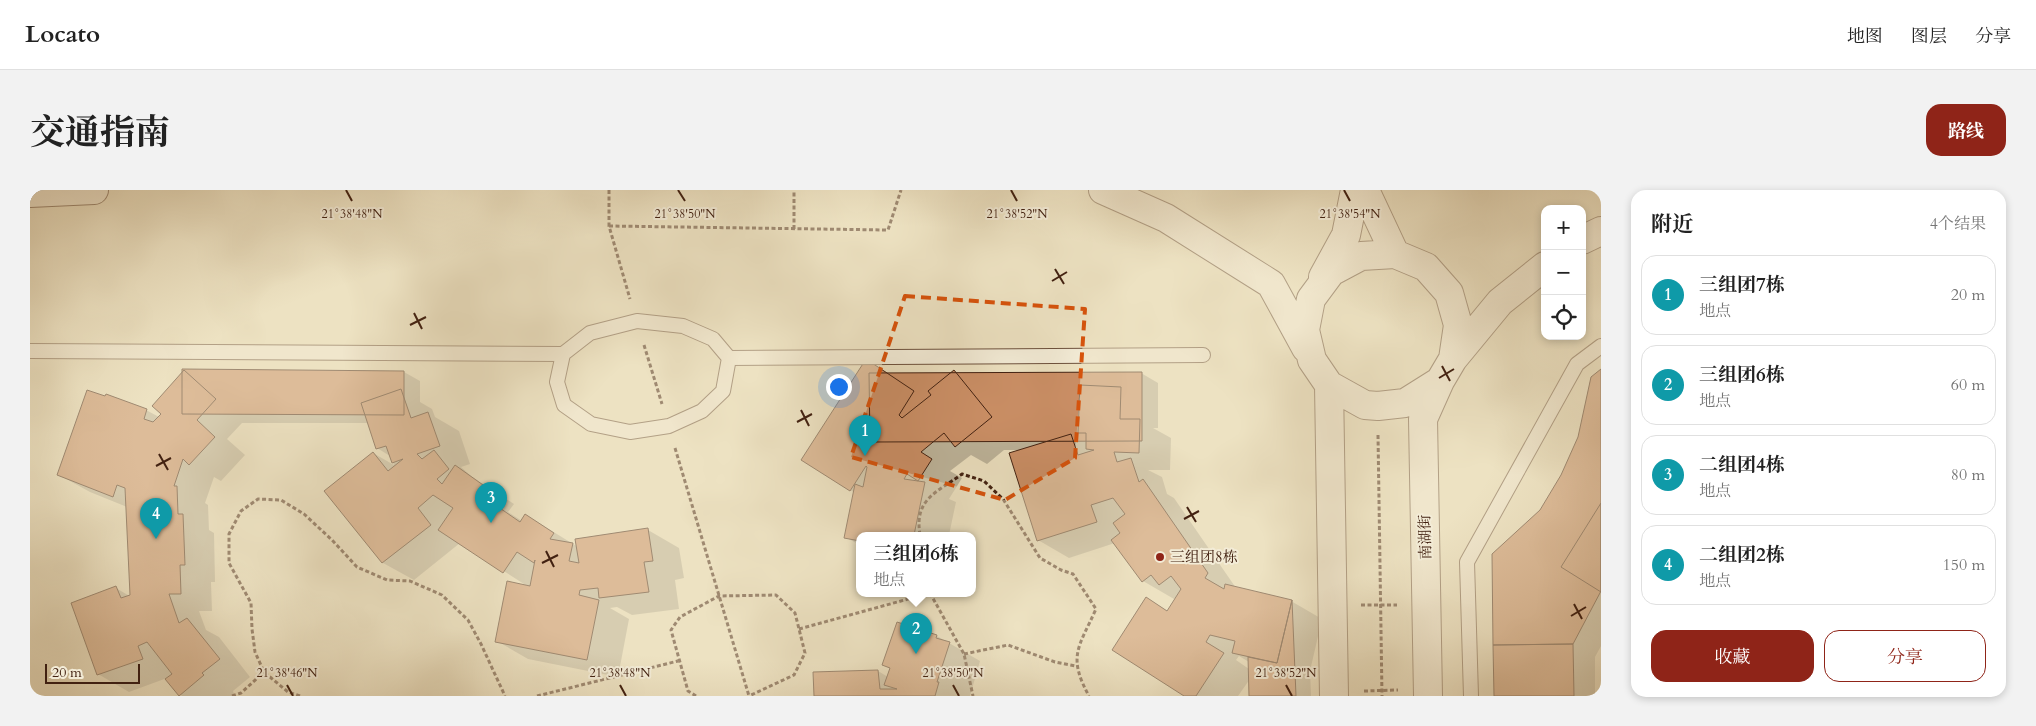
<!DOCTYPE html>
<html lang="zh">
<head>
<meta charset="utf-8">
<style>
  body { margin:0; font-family:Cardo,"Noto Serif SC",serif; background:#f2f2f2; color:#222 }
  .controls { position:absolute; right:15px; top:15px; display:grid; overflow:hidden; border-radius:10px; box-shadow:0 2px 8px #0003 }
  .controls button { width:45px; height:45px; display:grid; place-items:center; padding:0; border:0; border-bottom:1px solid #e0e0e0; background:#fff; color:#222; font:25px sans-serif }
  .scale { position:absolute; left:15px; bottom:12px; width:95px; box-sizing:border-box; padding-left:5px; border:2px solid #422111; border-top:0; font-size:14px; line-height:18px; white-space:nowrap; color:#422111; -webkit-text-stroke:4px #f3ecd7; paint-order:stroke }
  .you { position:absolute; left:808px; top:196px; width:18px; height:18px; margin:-12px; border:4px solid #fff; border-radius:50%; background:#1a73e8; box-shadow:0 0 0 8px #1a73e833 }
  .badge { display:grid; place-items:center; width:32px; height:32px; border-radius:50%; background:#8f2418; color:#fff; font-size:16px; font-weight:700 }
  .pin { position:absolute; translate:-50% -41px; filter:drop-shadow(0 1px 2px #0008) }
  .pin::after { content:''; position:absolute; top:26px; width:18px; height:15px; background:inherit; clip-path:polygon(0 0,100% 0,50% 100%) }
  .popup { position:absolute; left:826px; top:342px; width:120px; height:65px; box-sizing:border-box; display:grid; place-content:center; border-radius:10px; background:#fff; filter:drop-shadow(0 1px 4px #0005); font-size:16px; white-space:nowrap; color:#767676 }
  .popup b { font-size:19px; color:#222 }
  .popup::after { content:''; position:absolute; left:50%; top:100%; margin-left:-10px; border:10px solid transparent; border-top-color:#fff }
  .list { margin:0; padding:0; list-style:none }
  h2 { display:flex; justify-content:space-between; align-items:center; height:65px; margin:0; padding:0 20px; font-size:21px }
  h2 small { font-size:16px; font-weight:400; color:#767676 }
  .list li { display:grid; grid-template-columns:32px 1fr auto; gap:15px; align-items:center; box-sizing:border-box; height:80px; margin:0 10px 10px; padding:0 10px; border:1px solid #e0e0e0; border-radius:15px }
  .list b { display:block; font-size:19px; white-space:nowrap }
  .list p { margin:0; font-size:16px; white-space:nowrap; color:#767676 }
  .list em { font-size:16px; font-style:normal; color:#767676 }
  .actions { display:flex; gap:10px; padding:15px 20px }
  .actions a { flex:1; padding:11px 0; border:1px solid #8f2418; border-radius:15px; text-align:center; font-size:18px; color:#8f2418 }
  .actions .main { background:#8f2418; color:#fff }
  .icon { flex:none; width:28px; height:28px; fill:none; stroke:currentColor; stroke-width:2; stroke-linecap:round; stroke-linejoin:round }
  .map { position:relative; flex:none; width:1571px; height:506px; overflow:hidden; border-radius:15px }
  header { display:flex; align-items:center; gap:30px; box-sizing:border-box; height:70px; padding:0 25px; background:#fff; border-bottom:1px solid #e0e0e0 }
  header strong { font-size:24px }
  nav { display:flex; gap:28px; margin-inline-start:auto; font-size:18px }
  .intro { display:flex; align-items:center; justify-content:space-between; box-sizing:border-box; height:120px; padding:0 30px }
  h1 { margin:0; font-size:35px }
  .button { padding:12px 22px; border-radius:15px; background:#8f2418; color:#fff; font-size:18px; font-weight:700 }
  main { display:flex; gap:30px; padding:0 30px }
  aside { flex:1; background:#fff; border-radius:15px; box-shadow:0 2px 8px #0003 }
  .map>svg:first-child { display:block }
</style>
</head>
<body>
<header>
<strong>Locato</strong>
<nav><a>地图</a><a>图层</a><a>分享</a></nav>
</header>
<div class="intro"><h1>交通指南</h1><a class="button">路线</a></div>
<main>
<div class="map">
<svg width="1571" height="506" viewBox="0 0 1571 506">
  <rect width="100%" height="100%" fill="#ede2c2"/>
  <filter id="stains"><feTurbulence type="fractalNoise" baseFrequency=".004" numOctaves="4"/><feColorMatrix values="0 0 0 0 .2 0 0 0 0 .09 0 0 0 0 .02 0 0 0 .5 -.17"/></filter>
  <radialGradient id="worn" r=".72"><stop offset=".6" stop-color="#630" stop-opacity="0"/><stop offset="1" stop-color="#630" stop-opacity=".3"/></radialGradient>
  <path fill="#0003" fill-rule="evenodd" d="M 836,171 L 861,185 L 921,184 L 924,182 L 929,184 L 1111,183 L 1128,193 L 1128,238 L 1123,238 L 1141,248 L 1140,280 L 1118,280 L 1132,287 L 1137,304 L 1144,308 L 1206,398 L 1261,411 L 1292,429 L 1280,481 L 1281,506 L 1220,506 L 1220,489 L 1208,506 L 1156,506 L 1116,408 L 1138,421 L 1148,405 L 1144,409 L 1113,391 L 1085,353 L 1039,368 L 1008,350 L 991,260 L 974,260 L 957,274 L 941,265 L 920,281 L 932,288 L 919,309 L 926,312 L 919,345 L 830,345 L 830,355 L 815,347 L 825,303 L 820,300 ZM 1209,466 L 1219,472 L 1219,479 L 1206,470 Z
    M 1571,180 L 1571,456 L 1565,467 L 1565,506 L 1465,506 L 1511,321 L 1533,286 L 1549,248 Z
    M 374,182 L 390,191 L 390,212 L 402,219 L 405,227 L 429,241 L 440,274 L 431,277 L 441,286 L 484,314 L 478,322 L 492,331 L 496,325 L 548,357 L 618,340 L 649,358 L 654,388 L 645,390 L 649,419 L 602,425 L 587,417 L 580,418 L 599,429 L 588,487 L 498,469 L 467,451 L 497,396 L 430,353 L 384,390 L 353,373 L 296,301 L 343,263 L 364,275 L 360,266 L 347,258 L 339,233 L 212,233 L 197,249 L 215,265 L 191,291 L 184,287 L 175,313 L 178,315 L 179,340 L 184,343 L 185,392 L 181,392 L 182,421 L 169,421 L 176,440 L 189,447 L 220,487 L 203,501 L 204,504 L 202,506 L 152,506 L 137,488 L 99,502 L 68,484 L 86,398 L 101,407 L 97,317 L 60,302 L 29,285 L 116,220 L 129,227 Z
    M 907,446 L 950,471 L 940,506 L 785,506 L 848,481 L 858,487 L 861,479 L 854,475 Z"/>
  <path fill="#cb8f66" stroke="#422111" d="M 836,169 L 884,201 L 869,225 L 872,228 L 901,205 L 898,201 L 924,180 L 962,227 L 925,257 L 914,243 L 891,262 L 902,269 L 888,291 L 877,284 L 874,289 L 895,292 L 884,345 L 830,345 L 830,351 L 814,348 L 825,294 L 833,297 L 837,277 L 836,276 L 820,301 L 771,270 Z
    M 152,179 L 374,181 L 374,225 L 152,224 Z
    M 1571,179 L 1571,401 L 1543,454 L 1463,455 L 1462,364 L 1510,320 L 1531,285 L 1548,247 L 1561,187 Z
    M 154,180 L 186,209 L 167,230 L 185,247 L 159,275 L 153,269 L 144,296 L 147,296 L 148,324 L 153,324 L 155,375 L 150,375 L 151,404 L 139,404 L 149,433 L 157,428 L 190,469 L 172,483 L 174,485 L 149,506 L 135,489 L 142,484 L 117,452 L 108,456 L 113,469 L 67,485 L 41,413 L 86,396 L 91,408 L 100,405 L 95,298 L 87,295 L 83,307 L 27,285 L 57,200 L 75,206 L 76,204 L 117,219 L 114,229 L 123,232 L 131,224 L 122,216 Z
    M 1112,182 L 1112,251 L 840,252 L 839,183 Z
    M 1050,195 L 1091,197 L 1090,229 L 1110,229 L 1109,263 L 1084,262 L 1087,272 L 1101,268 L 1109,292 L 1113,289 L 1178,383 L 1175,388 L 1194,399 L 1195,394 L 1262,410 L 1247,473 L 1202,463 L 1205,451 L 1180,445 L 1176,452 L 1194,463 L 1166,506 L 1154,506 L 1082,460 L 1116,407 L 1137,421 L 1151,399 L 1141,386 L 1129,395 L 1121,385 L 1112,392 L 1081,350 L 1090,343 L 1083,333 L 1095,324 L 1083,308 L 1061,315 L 1067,332 L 1007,351 L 979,263 L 1041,244 L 1048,265 L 1064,260 L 1056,259 L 1056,243 L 1048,243 Z
    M 371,199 L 381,228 L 398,222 L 410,256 L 387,264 L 392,269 L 404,260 L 419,279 L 407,289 L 412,294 L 425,275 L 453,295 L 448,303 L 490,332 L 495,324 L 524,343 L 520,349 L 543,353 L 539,371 L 549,373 L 545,349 L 618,338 L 623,371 L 614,372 L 619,402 L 569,408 L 568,398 L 550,400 L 549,405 L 569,410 L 557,470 L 465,452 L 477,391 L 500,396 L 505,370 L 504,373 L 487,362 L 473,383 L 408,340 L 423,318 L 403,305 L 388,318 L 401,335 L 352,373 L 294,301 L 343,262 L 358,281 L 373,269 L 362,273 L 356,256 L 346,259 L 331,213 Z
    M 1571,313 L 1571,402 L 1531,377 Z
    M 1262,410 L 1266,506 L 1219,506 L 1218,467 L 1247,473 Z
    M 867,432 L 907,445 L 906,448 L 920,452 L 907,492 L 909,492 L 905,506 L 784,506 L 783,482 L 848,480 L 850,499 L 867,499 L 854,495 L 860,478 L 852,475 Z
    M 1543,454 L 1544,506 L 1464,506 L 1463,455 Z"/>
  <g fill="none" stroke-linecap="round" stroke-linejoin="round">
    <g stroke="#6d513d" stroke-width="16">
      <path id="service" d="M 0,161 L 533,164 L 560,143 L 607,131 L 653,136 L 683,149 L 699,168
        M 533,164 L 527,192 L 534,215 L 561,234 L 600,242 L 639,236 L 672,221 L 693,201 L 699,168 L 1173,165
        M 1441,506 L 1437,372 L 1547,174 L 1571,156"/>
    </g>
    <g stroke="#6d513d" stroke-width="30">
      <path id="minor" d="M 1073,0 L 1136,28 L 1241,94 L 1276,158
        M 1335,0 L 1365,64
        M 1552,50 L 1571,41
        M 1293,87 L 1316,45 L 1325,0
        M 1423,169 L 1470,112 L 1515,76
        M 1299,195 L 1304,506
        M 1398,506 L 1393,229 L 1410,191 L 1423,169 L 1428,135 L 1419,103 L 1396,77 L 1365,64 L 1331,66 L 1301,82 L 1281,109 L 1275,140 L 1282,170 L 1299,195 L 1335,215 L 1348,216 L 1375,213 L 1410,191"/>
    </g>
    <g stroke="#422111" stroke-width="30">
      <path id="secondary" d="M 0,3 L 64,0"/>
    </g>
    <path stroke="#422111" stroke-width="3" stroke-dasharray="4 2.5" stroke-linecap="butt" d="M 579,0 L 579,36 L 600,109
      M 579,36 L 858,40 L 871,0
      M 764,39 L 764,0
      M 614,155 L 632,214
      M 1348,245 L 1352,506
      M 645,258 L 719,506
      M 890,345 C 884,309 906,303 932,284 L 954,291 L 973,309 L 1010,368 L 1031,380 L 1043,384 L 1066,419 C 1049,457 1037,466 1059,506
      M 900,403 L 934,464 L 943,506
      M 1331,415 L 1367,415
      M 769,439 L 900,403
      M 934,464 L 978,455 L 1025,472 L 1046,476
      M 1334,501 L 1368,500
      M 202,506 L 211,503 L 234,482
      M 270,506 L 258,502 L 234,482 L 225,462 L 222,439 L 221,413 L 199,373 L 199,344 L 211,321 L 228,309 L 251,310 L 274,324 L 302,350 L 327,377 L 357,390 L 380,391 L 412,405 L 438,430 L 451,454 L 475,506
      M 507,506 L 648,471
      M 666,506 L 658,501 L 641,440 L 650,427 L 689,406 L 746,405 L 765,423 L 775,463 L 764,485 L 719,506"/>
    <use href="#service" stroke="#f3ecd7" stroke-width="14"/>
    <use href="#minor" stroke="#f3ecd7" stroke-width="28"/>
    <use href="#secondary" stroke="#f3ecd7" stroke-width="28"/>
  </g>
  <path d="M0 0H1571V506H0ZM 875,106 L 1055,119 L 1045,268 L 975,310 L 821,267 Z" fill="#ede2c2" fill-opacity=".55" fill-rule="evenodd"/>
  <path fill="none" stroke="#d7530c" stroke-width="4" stroke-dasharray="10 6" stroke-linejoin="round" d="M 875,106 L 1055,119 L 1045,268 L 975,310 L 821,267 Z"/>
  <path fill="none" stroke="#422111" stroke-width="2" d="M 316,0 L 322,11M 648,0 L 655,11M 981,0 L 987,11M 1314,0 L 1320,11M 1025,79 L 1034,94M 1022,91 L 1037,82M 384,123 L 392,139M 380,135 L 396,127M 1412,176 L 1420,191M 1409,188 L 1424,179M 771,220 L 779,236M 767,232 L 782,224M 129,264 L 138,280M 126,276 L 141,268M 1157,317 L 1166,332M 1154,329 L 1169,321M 516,361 L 524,377M 512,373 L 528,365M 1544,414 L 1552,429M 1541,426 L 1556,417M 257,495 L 263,506M 590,495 L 596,506M 923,495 L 929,506M 1256,495 L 1262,506"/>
  <circle fill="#8f2418" stroke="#f3ecd7" stroke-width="2" cx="1130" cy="367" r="5"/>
  <g text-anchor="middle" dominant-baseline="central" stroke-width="4" stroke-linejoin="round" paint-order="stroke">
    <g font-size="15" fill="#422111" stroke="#f3ecd7">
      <text transform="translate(1395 347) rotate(-91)">南湖街</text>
    </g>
    <g font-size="15" fill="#422111" stroke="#f3ecd7" text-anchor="start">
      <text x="1140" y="367">三组团8栋</text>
    </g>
  </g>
  <g font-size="12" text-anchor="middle" fill="#422111" stroke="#f3ecd7" stroke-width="4" stroke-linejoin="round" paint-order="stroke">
    <text x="322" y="28">21°38'48"N</text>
    <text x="655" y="28">21°38'50"N</text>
    <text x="987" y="28">21°38'52"N</text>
    <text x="1320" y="28">21°38'54"N</text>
    <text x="257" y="487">21°38'46"N</text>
    <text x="590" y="487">21°38'48"N</text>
    <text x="923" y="487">21°38'50"N</text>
    <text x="1256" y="487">21°38'52"N</text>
  </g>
  <rect width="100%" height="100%" filter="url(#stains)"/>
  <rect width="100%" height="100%" fill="url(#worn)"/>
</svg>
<div class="controls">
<button>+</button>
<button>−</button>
<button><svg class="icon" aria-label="locate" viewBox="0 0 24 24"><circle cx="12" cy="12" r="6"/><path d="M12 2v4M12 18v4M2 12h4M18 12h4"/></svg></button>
</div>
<div class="scale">20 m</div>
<div class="you"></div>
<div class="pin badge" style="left:835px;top:266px;background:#0f9aa8">1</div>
<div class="pin badge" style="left:886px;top:464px;background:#0f9aa8">2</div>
<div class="popup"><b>三组团6栋</b>地点</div>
<div class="pin badge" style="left:461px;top:333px;background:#0f9aa8">3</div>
<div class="pin badge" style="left:126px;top:349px;background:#0f9aa8">4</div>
</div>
<aside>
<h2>附近<small>4个结果</small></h2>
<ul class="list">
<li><span class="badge" style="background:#0f9aa8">1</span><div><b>三组团7栋</b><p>地点</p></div><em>20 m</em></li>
<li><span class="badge" style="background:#0f9aa8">2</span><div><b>三组团6栋</b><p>地点</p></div><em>60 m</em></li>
<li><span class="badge" style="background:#0f9aa8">3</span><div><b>二组团4栋</b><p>地点</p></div><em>80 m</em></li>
<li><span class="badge" style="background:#0f9aa8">4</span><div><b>二组团2栋</b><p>地点</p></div><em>150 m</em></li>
</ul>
<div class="actions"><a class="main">收藏</a><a>分享</a></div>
</aside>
</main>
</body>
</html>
